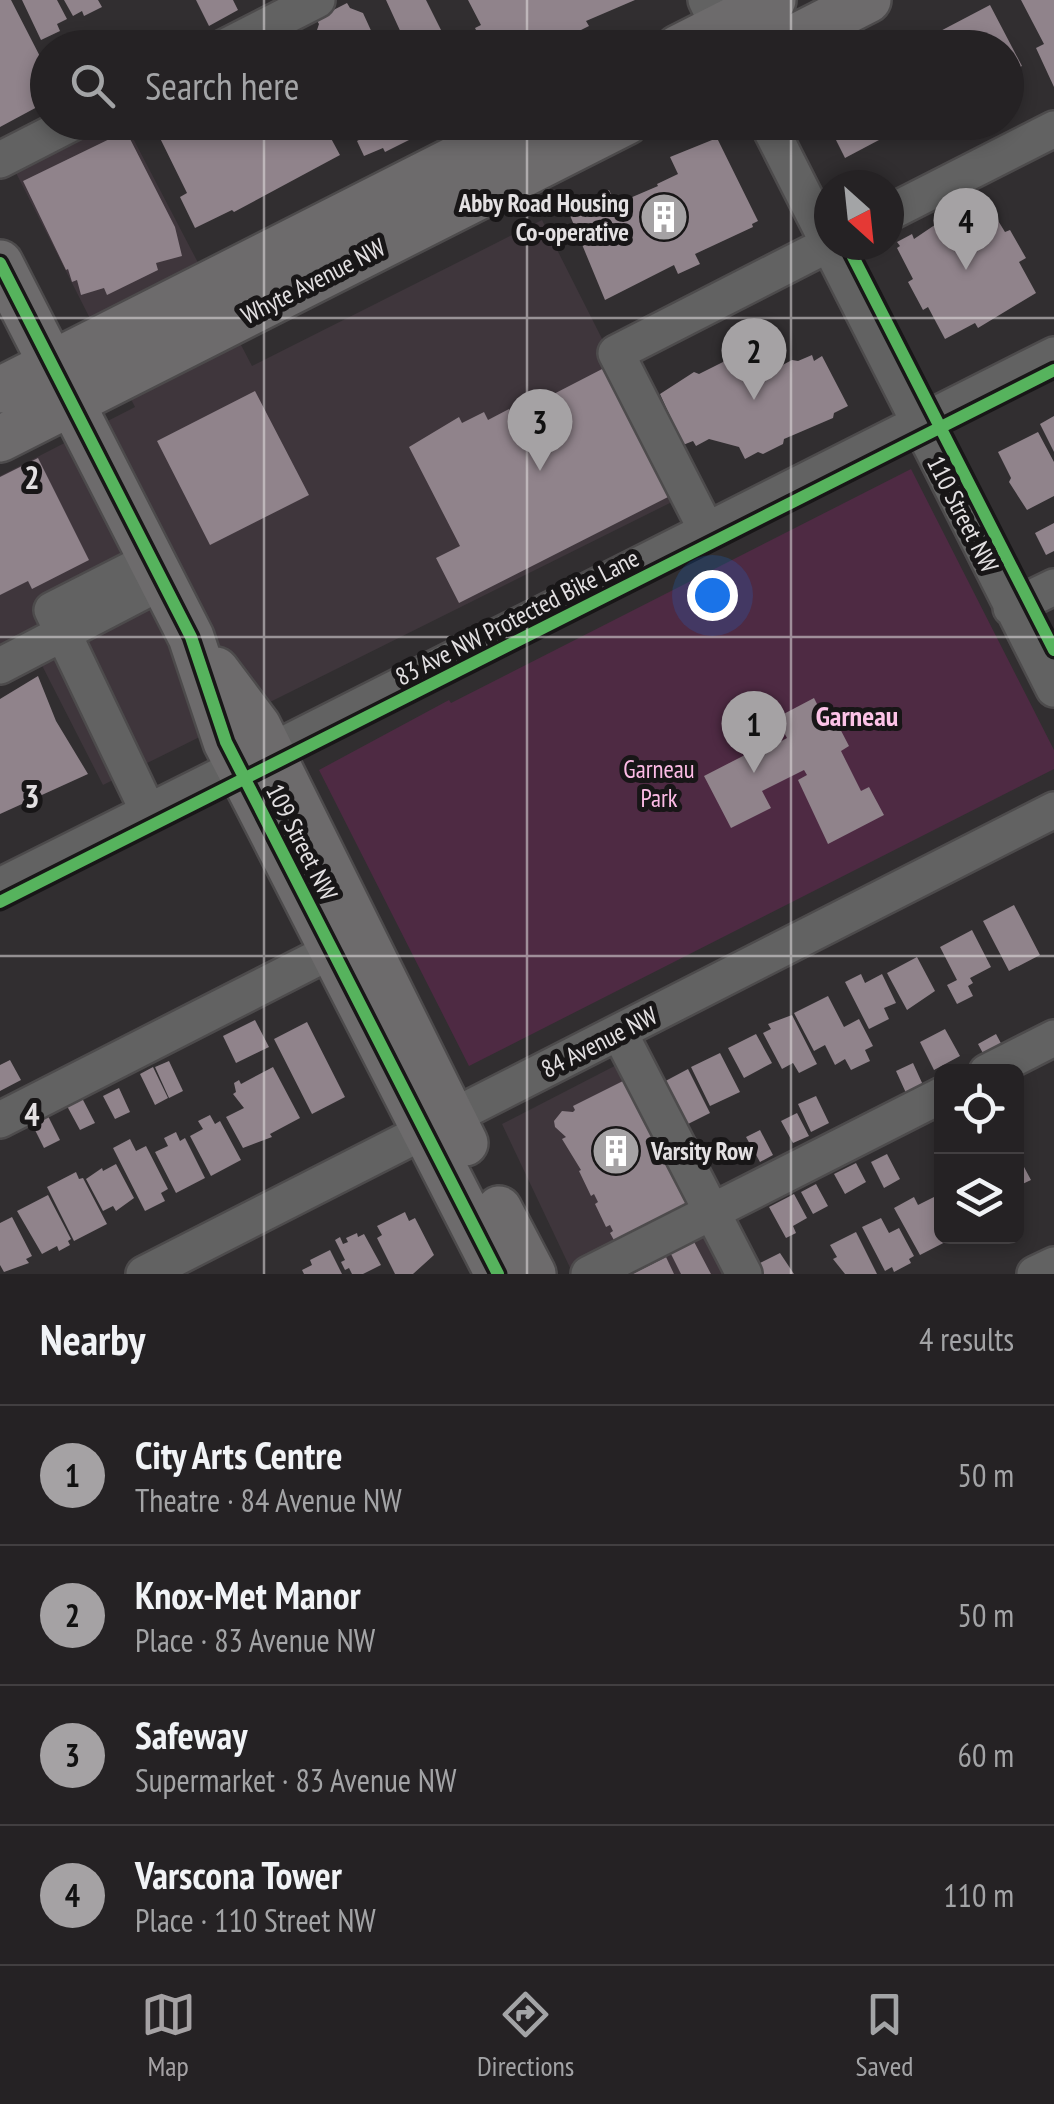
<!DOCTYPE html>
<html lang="en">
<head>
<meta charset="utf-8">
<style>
  body { margin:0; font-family:"PT Sans Narrow",sans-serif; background:#312f31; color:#f1f3f6 }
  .controls { position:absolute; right:30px; bottom:30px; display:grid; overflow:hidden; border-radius:15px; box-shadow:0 5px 15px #0003 }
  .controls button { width:90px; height:90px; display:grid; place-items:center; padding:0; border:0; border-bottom:2px solid #423f41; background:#252224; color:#f1f3f6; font:50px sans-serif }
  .compass { position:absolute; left:814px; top:170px; width:90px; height:90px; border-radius:50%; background:#252224; box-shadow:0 5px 15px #0003; rotate:153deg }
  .you { position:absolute; left:712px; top:595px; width:35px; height:35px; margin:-25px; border:8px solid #fff; border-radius:50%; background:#1a73e8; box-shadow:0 0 0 15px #1a73e833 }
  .badge { display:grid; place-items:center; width:65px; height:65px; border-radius:50%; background:#a5a2a4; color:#111; font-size:32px; font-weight:700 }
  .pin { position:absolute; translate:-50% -82px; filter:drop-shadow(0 2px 5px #0008) }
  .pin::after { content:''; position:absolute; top:52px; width:35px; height:30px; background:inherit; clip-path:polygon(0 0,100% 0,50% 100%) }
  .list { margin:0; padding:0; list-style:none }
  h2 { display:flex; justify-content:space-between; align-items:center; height:130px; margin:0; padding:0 40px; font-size:42px }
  h2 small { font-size:32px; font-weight:400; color:#a3a4a6 }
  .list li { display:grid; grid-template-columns:65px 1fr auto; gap:30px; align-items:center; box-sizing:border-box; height:140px; padding:0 40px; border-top:2px solid #423f41 }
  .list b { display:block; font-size:38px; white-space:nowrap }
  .list p { margin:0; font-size:32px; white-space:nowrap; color:#a3a4a6 }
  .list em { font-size:32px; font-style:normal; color:#a3a4a6 }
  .icon { flex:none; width:55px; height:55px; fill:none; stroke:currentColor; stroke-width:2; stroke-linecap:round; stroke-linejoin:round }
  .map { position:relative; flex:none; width:1054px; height:1274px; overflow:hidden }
  .search { position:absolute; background:#252224; box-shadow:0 5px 15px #0003; left:30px; right:30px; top:30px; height:110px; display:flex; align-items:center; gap:25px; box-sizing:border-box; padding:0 35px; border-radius:55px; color:#a3a4a6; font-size:38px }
  .sheet { height:690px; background:#252224 }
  nav { display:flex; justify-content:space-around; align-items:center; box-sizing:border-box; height:140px; border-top:2px solid #423f41; background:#252224; font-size:28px; color:#a3a4a6 }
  nav a { display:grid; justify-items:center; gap:5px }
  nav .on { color:#a5a2a4 }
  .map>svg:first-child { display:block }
</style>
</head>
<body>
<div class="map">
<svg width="1054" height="1274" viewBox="0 0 1054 1274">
  <rect width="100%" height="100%" fill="#312e30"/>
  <path fill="#3f363c" d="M 99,123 L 125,123 L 252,366 L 542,220 L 682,497 L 103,785 L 28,638 L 0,651 L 0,476 L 135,407 L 12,165 Z
    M 632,1057 L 742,1274 L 573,1274 L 502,1124 Z"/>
  <path fill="#4e2a43" d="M 911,469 L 1054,750 L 1054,769 L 469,1066 L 319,770 L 449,700 L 451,703 Z"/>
  <path fill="#90838b" d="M 0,0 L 11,0 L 48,72 L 48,105 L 40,109 L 39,106 L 0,127 Z
    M 22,0 L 57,0 L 67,19 L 57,24 L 60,31 L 41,40 Z
    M 64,0 L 98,0 L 102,7 L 84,16 L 82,11 L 73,16 Z
    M 196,0 L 233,0 L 238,10 L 209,26 Z
    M 386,0 L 426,0 L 450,48 L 408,48 Z
    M 468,0 L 635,0 L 586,21 L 589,26 L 553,44 L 550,39 L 533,48 L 484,46 L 475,28 L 481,25 Z
    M 1021,0 L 1054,0 L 1054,87 L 1036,48 L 1044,44 Z
    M 347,3 L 350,8 L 363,13 L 379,48 L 319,48 L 314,39 L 319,24 L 316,19 Z
    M 990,5 L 1022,66 L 1006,74 L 1006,48 L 908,48 Z
    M 175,122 L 327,122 L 331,129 L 327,131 L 340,155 L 234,212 L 232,210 L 195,228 L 180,197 L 187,193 L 157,132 Z
    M 357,122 L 414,122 L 412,130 L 415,137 L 385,152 L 383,148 L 364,156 L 357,141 L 364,137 Z
    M 827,122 L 913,122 L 845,158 Z
    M 126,131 L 175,227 L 182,256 L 156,263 L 158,270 L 107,295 L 104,288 L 81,295 L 77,280 L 72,282 L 68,269 L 66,270 L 23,181 Z
    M 717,138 L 758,221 L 752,224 L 753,227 L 695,254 L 700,264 L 678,274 L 674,265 L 605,300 L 569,213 L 609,190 L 616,204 L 658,186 L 657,184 L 678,174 L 670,157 Z
    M 983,196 L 1005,232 L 1010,230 L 1026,258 L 1019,262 L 1036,293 L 978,328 L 975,323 L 945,339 L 928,307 L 923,310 L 908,282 L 913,279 L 897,248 L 900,246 L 897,242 L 912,234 L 914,239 L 954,212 L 957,217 L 972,209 L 969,203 Z
    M 762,342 L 768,355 L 763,371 L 772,374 L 773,370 L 792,360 L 798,361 L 812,355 L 814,361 L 822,356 L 848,406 L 834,413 L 833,418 L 784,439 L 783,444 L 763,454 L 758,452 L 745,459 L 739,447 L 709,439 L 696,446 L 693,441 L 683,445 L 660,394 L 694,372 L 699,374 L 723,362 L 725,356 Z
    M 606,367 L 672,495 L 459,603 L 436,558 L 460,546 L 409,447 L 459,417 L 462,423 L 484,412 L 488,420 L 509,409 L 513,415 Z
    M 255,391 L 309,495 L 210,545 L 157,441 Z
    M 1054,416 L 1054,452 L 1040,424 Z
    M 1038,432 L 1054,462 L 1054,496 L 1027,510 L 1009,482 L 1011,478 L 998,452 Z
    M 38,458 L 89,560 L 32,589 L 28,581 L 0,595 L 0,477 Z
    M 1054,523 L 1054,551 L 1046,555 L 1035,533 Z
    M 38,676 L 56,721 L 88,774 L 0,814 L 0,699 Z
    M 814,698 L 828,726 L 836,721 L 849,746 L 841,751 L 861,791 L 869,787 L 884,815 L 828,844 L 798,780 L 807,775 L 804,770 L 762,791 L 771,808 L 731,828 L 704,776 L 774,740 L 776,744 L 787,738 L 776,718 Z
    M 1014,905 L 1040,955 L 1009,971 L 983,921 Z
    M 972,930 L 991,967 L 970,978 L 973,983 L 968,986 L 973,996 L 957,1004 L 947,985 L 957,980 L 940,947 Z
    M 917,957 L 935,991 L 907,1010 L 887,973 Z
    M 861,974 L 865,983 L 882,974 L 896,1003 L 884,1008 L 889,1019 L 869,1029 L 845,982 Z
    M 828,996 L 844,1027 L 859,1019 L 873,1046 L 865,1050 L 870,1061 L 851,1070 L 845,1059 L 835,1065 L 825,1045 L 814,1051 L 794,1013 Z
    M 792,1015 L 817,1064 L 799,1073 L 793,1063 L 782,1069 L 763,1033 L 771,1029 L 768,1024 Z
    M 255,1020 L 269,1047 L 236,1063 L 223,1036 Z
    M 307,1022 L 345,1097 L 312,1114 L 274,1039 Z
    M 945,1029 L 960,1056 L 934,1070 L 920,1042 Z
    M 756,1034 L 772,1063 L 744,1078 L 728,1048 Z
    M 996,1034 L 1003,1047 L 985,1057 L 978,1044 Z
    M 720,1053 L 740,1092 L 710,1106 L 691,1067 Z
    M 10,1060 L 21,1080 L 0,1091 L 0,1065 Z
    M 169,1061 L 183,1091 L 169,1098 L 155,1067 Z
    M 913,1063 L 923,1085 L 906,1093 L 896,1071 Z
    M 153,1067 L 168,1098 L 155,1105 L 140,1074 Z
    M 273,1067 L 300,1118 L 270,1134 L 272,1137 L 243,1148 L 226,1117 L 244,1108 L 233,1094 L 236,1092 L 234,1083 L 239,1080 L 241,1084 Z
    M 688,1069 L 710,1113 L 680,1128 L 658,1085 Z
    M 627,1079 L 693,1209 L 615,1242 L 610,1233 L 613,1231 L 610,1225 L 606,1227 L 595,1204 L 598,1202 L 594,1194 L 591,1196 L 579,1171 L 581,1170 L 562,1139 L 566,1137 L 555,1127 L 554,1121 L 562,1111 L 573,1112 L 575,1110 L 573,1106 Z
    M 119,1088 L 130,1112 L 115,1119 L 103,1096 Z
    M 816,1096 L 829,1123 L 811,1132 L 798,1104 Z
    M 82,1098 L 95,1123 L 80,1130 L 67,1106 Z
    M 797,1113 L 809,1136 L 793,1143 L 781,1121 Z
    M 47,1114 L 60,1140 L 44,1148 L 31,1122 Z
    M 210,1115 L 215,1124 L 220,1121 L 241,1160 L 211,1176 L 190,1136 L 203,1129 L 198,1121 Z
    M 760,1130 L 773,1155 L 760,1162 L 746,1137 Z
    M 176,1132 L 180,1141 L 185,1138 L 205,1178 L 176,1193 L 155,1152 L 168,1146 L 164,1138 Z
    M 130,1139 L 136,1151 L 146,1146 L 168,1189 L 161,1193 L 165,1201 L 145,1211 L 113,1148 Z
    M 1016,1152 L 1031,1180 L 1016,1187 Z
    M 887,1154 L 900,1179 L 884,1188 L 871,1162 Z
    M 856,1163 L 866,1182 L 845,1194 L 834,1174 Z
    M 116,1164 L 134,1198 L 116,1211 L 113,1206 L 103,1211 L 86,1179 L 102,1168 L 103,1171 Z
    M 76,1172 L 79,1179 L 83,1178 L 107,1224 L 74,1241 L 47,1187 Z
    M 816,1184 L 828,1206 L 813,1214 L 801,1192 Z
    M 794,1194 L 807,1218 L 793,1226 L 796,1233 L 786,1238 L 769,1207 Z
    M 48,1195 L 71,1239 L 68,1241 L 70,1245 L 59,1251 L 57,1246 L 42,1254 L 17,1211 Z
    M 936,1196 L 942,1206 L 942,1236 L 957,1236 L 920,1255 L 894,1208 L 914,1197 L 918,1205 Z
    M 405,1212 L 409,1221 L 415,1218 L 434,1255 L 413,1274 L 395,1274 L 377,1238 L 382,1235 L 377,1226 Z
    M 12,1217 L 32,1256 L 26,1259 L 29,1263 L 4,1272 L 0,1265 L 0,1223 Z
    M 881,1218 L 889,1233 L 899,1228 L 914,1256 L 909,1259 L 911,1263 L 894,1272 L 892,1267 L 885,1271 L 862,1227 Z
    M 856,1232 L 877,1274 L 845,1274 L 833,1259 L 837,1257 L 830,1245 Z
    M 357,1233 L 358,1237 L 364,1234 L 381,1265 L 363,1274 L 352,1274 L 349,1268 L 345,1270 L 341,1262 L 345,1260 L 335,1240 L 340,1237 L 343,1244 L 348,1242 L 346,1238 Z
    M 691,1236 L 711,1274 L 681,1274 L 668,1248 Z
    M 330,1250 L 342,1274 L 304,1274 L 302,1270 L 312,1265 L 310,1260 Z
    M 780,1253 L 794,1274 L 763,1274 L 758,1264 Z
    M 666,1257 L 674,1274 L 632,1274 Z"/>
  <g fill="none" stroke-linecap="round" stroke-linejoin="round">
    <g stroke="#4d4b4c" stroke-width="40">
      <path id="minor" d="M 706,0 L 729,48
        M 223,48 L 317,0
        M 767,122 L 1054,689
        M 0,160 L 74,122
        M 889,213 L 1054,129
        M 706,529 L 616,353 L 829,244
        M 1011,608 L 1054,587
        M 0,666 L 163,581
        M 271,751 L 1054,355
        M 148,811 L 52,610 L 152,559
        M 0,886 L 238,767
        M 619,1032 L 744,1274
        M 987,1072 L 1054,1038
        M 0,1120 L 331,951
        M 144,1274 L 1054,810
        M 589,1274 L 942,1095
        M 1035,1274 L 1054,1265"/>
    </g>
    <g stroke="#4d4b4c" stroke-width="50">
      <path id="major" d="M 678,48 L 773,0
        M 774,48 L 868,0
        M 0,263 L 191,637 L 226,742 L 498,1274
        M 0,390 L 528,122
        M 0,439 L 626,122
        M 216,670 L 258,726 L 465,1143
        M 499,1209 L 533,1274"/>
    </g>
    <use href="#minor" stroke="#626262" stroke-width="35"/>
    <use href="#major" stroke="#6d6b6c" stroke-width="45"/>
    <g stroke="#181617" stroke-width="19">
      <path id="cycleway" d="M 847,245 L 1054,650
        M 0,263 L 191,637 L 226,742 L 498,1274
        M 0,902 L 1054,370"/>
    </g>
    <use href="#cycleway" stroke="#56b35d" stroke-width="12"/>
  </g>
  <path fill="none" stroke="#e3e0e2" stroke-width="2.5" stroke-opacity="0.55" d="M 264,0 L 264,48M 527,0 L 527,48M 791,0 L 791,48M 264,122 L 264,1274M 527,122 L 527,1274M 791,122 L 791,1274M 0,318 L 1054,318M 0,637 L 1054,637M 0,956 L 1054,956"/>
  <defs>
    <g id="building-disc" transform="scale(2.5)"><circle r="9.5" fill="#a5a2a4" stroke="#181617"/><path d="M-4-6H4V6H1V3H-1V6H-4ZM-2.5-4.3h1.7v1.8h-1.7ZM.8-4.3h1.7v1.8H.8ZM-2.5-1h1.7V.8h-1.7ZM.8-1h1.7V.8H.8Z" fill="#fff"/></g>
  </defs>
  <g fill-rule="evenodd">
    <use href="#building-disc" x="664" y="217"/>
    <use href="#building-disc" x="616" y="1151"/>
  </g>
  <g text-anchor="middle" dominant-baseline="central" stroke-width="10" stroke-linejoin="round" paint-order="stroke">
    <g font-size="25" font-weight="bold" fill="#e3e0e2" stroke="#181617" text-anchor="end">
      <text x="629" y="203">Abby Road Housing<tspan x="629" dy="29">Co-operative</tspan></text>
      <text x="651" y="1151" text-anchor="start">Varsity Row</text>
    </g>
    <g font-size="25" fill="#e3e0e2" stroke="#181617">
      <text transform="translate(313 281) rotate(-27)">Whyte Avenue NW</text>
      <text transform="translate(963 514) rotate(63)">110 Street NW</text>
      <text transform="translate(517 617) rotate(-27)">83 Ave NW Protected Bike Lane</text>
      <text transform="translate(302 842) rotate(63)">109 Street NW</text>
      <text transform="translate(599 1042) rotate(-27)">84 Avenue NW</text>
    </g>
    <g font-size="25" fill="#fcbbe5" stroke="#181617">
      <text x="659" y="769">Garneau<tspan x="659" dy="29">Park</tspan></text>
    </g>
    <g font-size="28" font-weight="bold" fill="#fcc3e7" stroke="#181617">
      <text x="857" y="715">Garneau</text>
    </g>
  </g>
  <g font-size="32" text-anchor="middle" font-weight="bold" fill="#e3e0e2" stroke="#181617" stroke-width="10" stroke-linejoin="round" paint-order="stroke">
    <text x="32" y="489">2</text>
    <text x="32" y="808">3</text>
    <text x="32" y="1126">4</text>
  </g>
</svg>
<div class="controls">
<button><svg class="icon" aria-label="locate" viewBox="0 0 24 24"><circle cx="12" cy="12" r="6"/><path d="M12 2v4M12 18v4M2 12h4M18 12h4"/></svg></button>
<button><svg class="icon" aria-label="layers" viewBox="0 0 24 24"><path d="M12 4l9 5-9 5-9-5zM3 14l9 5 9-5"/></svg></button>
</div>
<svg class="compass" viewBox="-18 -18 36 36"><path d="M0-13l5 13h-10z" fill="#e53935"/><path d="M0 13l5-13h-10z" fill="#a3a4a6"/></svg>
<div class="you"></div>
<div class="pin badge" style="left:754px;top:773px">1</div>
<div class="pin badge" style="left:754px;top:400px">2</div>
<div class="pin badge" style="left:540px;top:471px">3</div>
<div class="pin badge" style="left:966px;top:270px">4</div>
<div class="search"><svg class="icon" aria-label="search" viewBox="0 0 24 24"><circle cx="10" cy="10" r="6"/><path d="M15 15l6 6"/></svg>Search here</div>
</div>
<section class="sheet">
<h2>Nearby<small>4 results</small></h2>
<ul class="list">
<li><span class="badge">1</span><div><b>City Arts Centre</b><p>Theatre · 84 Avenue NW</p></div><em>50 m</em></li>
<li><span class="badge">2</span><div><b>Knox-Met Manor</b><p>Place · 83 Avenue NW</p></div><em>50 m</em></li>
<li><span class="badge">3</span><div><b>Safeway</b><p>Supermarket · 83 Avenue NW</p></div><em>60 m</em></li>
<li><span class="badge">4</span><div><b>Varscona Tower</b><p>Place · 110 Street NW</p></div><em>110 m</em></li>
</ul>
</section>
<nav>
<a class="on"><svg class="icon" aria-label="map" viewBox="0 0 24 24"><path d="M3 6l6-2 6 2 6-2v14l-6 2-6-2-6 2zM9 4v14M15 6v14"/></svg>Map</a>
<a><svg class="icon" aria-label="directions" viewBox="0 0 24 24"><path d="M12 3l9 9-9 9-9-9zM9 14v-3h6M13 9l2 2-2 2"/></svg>Directions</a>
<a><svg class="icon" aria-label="saved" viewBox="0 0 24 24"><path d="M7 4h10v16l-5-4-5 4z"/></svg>Saved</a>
</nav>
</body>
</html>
